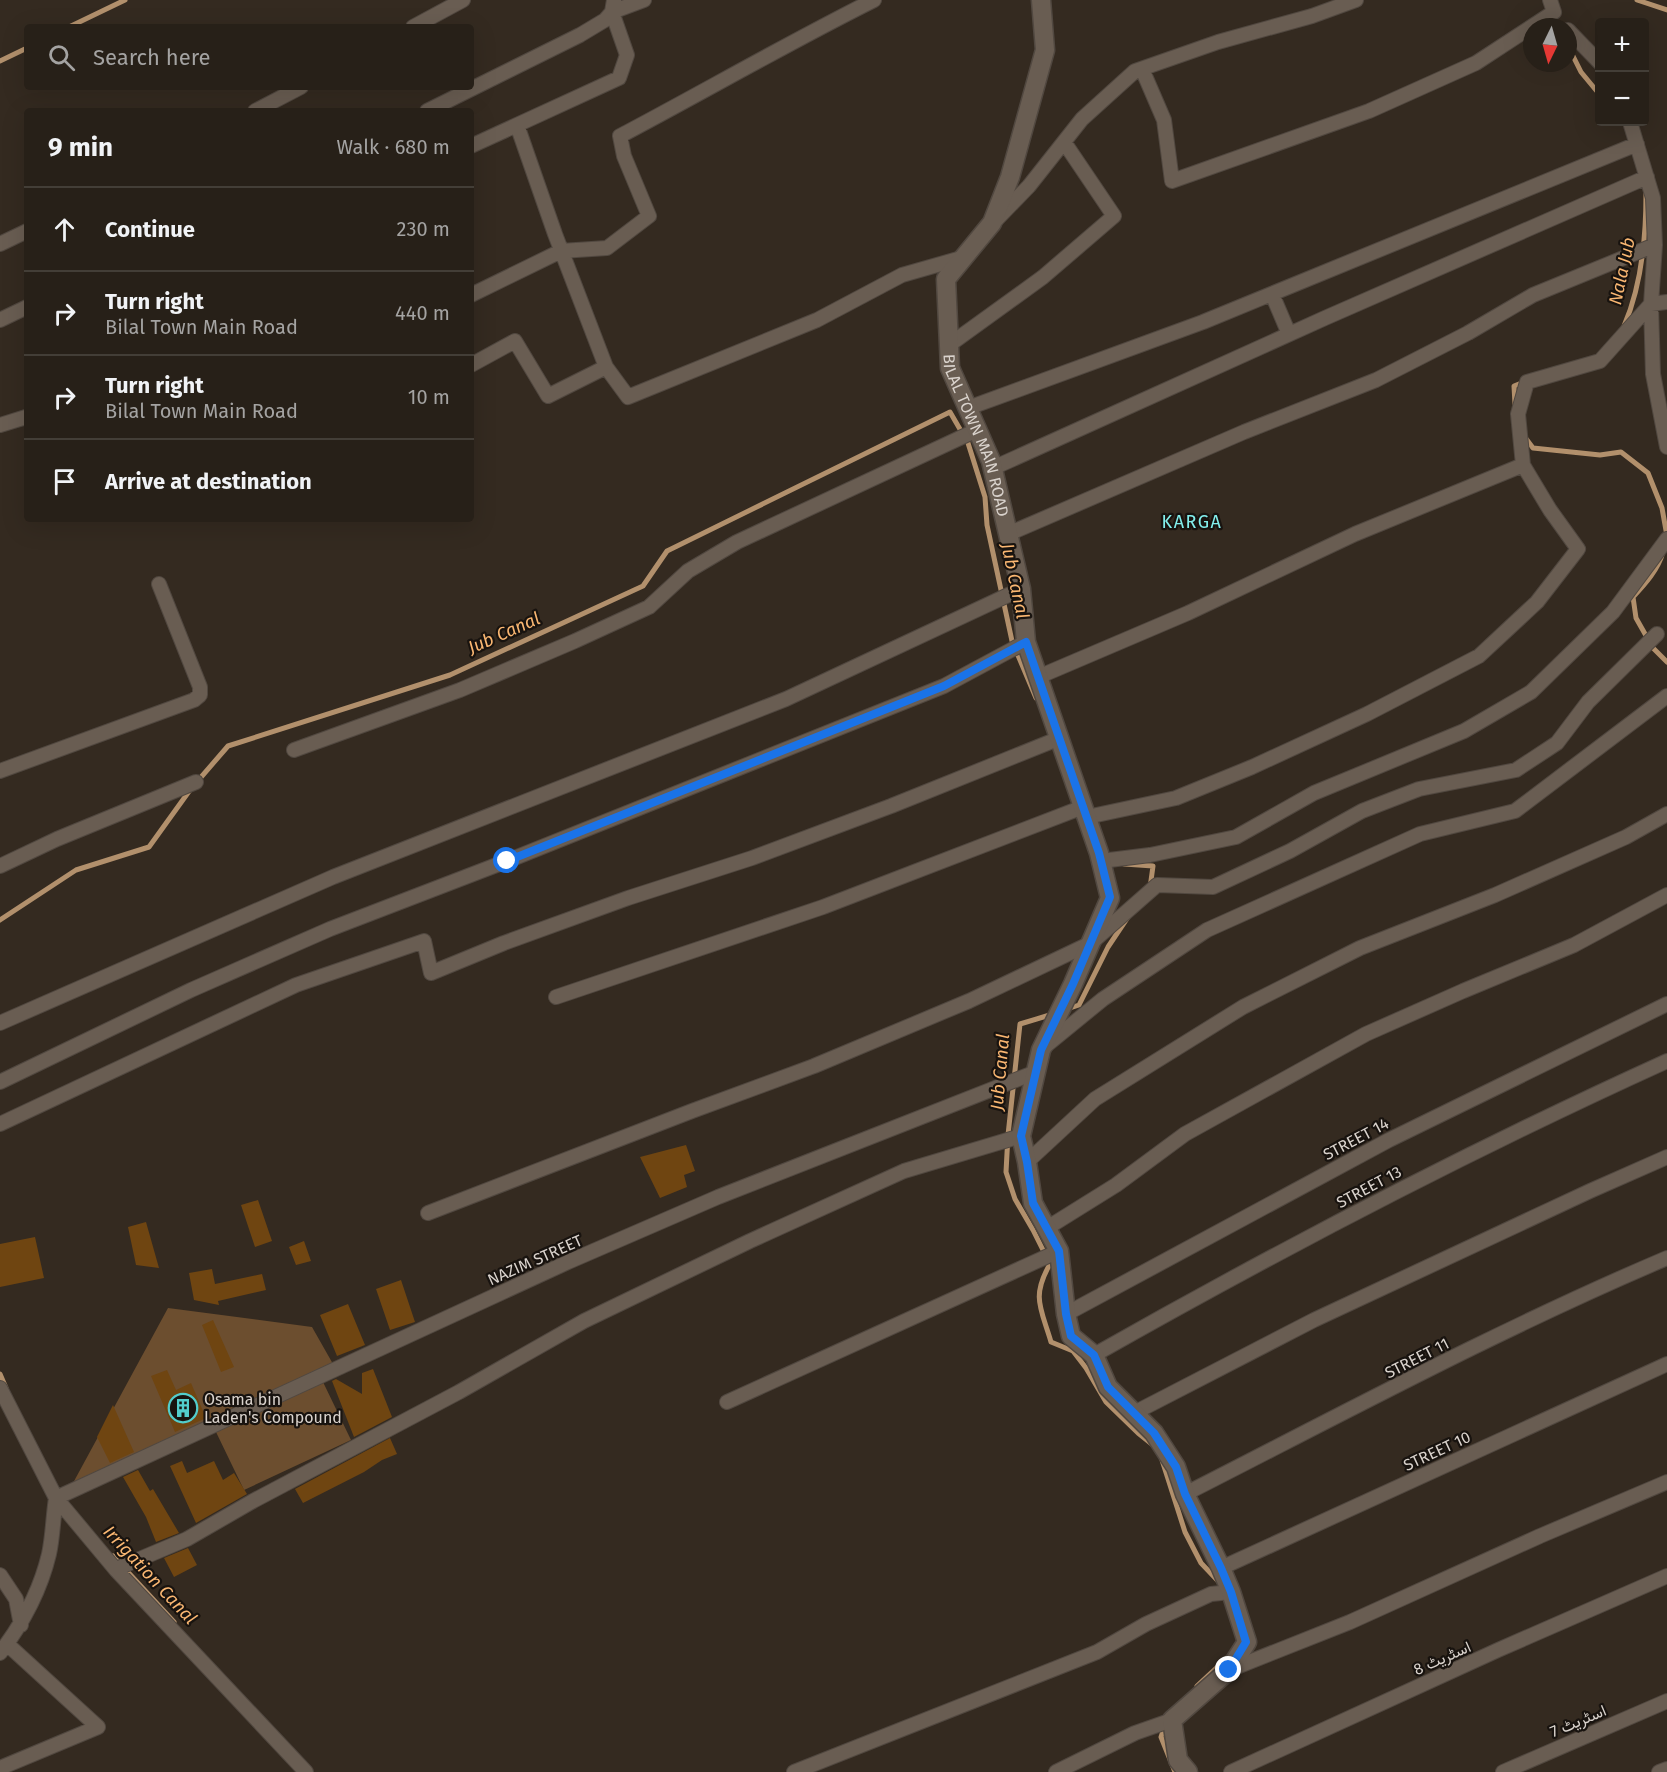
<!DOCTYPE html>
<html lang="en">
<head>
<meta charset="utf-8">
<style>
  body { margin:0; font-family:"Fira Sans",Vazirmatn,sans-serif; background:#2f2821; color:#f1f3f6 }
  .controls { position:absolute; right:18px; top:18px; display:grid; overflow:hidden; border-radius:6px; box-shadow:0 6px 24px #0002 }
  .controls button { width:54px; height:54px; display:grid; place-items:center; padding:0; border:0; border-bottom:2px solid #433e37; background:#272018; color:#f1f3f6; font:30px sans-serif }
  .compass { position:absolute; left:1523px; top:18px; width:54px; height:54px; border-radius:50%; background:#272018; box-shadow:0 6px 24px #0002; rotate:185deg }
  .stop { position:absolute; width:18px; height:18px; margin:-14px; border:4px solid #1a73e8; border-radius:50%; background:#fff }
  .stop.end { background:#1a73e8; border-color:#fff; box-shadow:0 2px 6px #0008 }
  .list { margin:0; padding:0; list-style:none }
  h2 { display:flex; justify-content:space-between; align-items:center; height:78px; margin:0; padding:0 24px; font-size:26px }
  h2 small { font-size:20px; font-weight:400; color:#a4a3a2 }
  .list li { display:grid; grid-template-columns:39px 1fr auto; gap:18px; align-items:center; box-sizing:border-box; height:84px; padding:0 24px; border-top:2px solid #433e37 }
  .list b { display:block; font-size:22px; white-space:nowrap }
  .list p { margin:0; font-size:20px; white-space:nowrap; color:#a4a3a2 }
  .list em { font-size:20px; font-style:normal; color:#a4a3a2 }
  .icon { flex:none; width:33px; height:33px; fill:none; stroke:currentColor; stroke-width:2; stroke-linecap:round; stroke-linejoin:round }
  .map { position:relative; flex:none; width:1667px; height:1772px; overflow:hidden }
  .search { position:absolute; background:#272018; box-shadow:0 6px 24px #0002; left:24px; top:24px; width:450px; height:66px; display:flex; align-items:center; gap:15px; box-sizing:border-box; padding:0 21px; border-radius:6px; color:#a4a3a2; font-size:22px }
  .panel { position:absolute; background:#272018; box-shadow:0 6px 24px #0002; left:24px; top:108px; width:450px; height:414px; border-radius:6px }
  .map>svg:first-child { display:block }
</style>
</head>
<body>
<div class="map">
<svg width="1667" height="1772" viewBox="0 0 1667 1772">
  <rect width="100%" height="100%" fill="#342a20"/>
  <path fill="#6c4e2f" d="M 168,1308 L 312,1327 L 333,1364 L 73,1483 Z
    M 323,1382 L 351,1440 L 244,1490 L 216,1432 Z"/>
  <g fill="none" stroke-linecap="round" stroke-linejoin="round">
    <path stroke="#b2906c" stroke-width="5" d="M 1637,0 L 1667,10
      M 1553,15 L 1559,27
      M 69,27 L 125,0
      M 1568,46 L 1581,72 L 1600,95
      M 0,61 L 27,48
      M 1624,326 C 1641,287 1646,236 1646,194
      M 1515,404 L 1514,386 L 1524,382
      M 1524,436 L 1533,448 L 1600,455 L 1621,452 L 1648,473 L 1662,508 L 1667,536
      M 1663,552 C 1658,570 1645,584 1633,597 L 1636,618 L 1653,648 L 1667,662
      M 196,783 L 228,746 L 450,675 L 643,586 L 667,551 L 950,412 L 968,443 L 985,497 L 987,525 L 1012,641 L 1036,698
      M 1124,864 L 1153,866 L 1150,888
      M 0,920 L 76,870 L 149,847 L 190,790
      M 1067,1009 L 1079,1005 L 1108,947 L 1128,917
      M 1053,1014 L 1020,1024 L 1008,1135 L 1006,1172 L 1015,1199 L 1033,1230 L 1050,1264 C 1031,1297 1041,1308 1051,1342 L 1073,1351 L 1086,1368 L 1106,1402 L 1138,1433 L 1153,1445
      M 0,1374 L 6,1388
      M 1162,1460 L 1185,1532 L 1201,1563 L 1220,1583
      M 113,1556 L 174,1622
      M 1197,1686 L 1227,1658
      M 1165,1725 L 1161,1737 L 1175,1772"/>
  </g>
  <path fill="#6f4511" d="M 686,1145 L 695,1171 L 684,1175 L 687,1187 L 660,1198 L 640,1157 Z
    M 258,1200 L 272,1241 L 255,1247 L 241,1205 Z
    M 146,1222 L 159,1268 L 136,1265 L 128,1227 Z
    M 35,1237 L 44,1278 L 0,1287 L 0,1244 Z
    M 304,1241 L 311,1261 L 296,1265 L 289,1247 Z
    M 212,1269 L 215,1284 L 262,1274 L 266,1290 L 218,1301 L 219,1305 L 194,1300 L 189,1273 Z
    M 401,1280 L 415,1322 L 390,1330 L 376,1289 Z
    M 348,1304 L 365,1345 L 337,1356 L 320,1315 Z
    M 213,1320 L 234,1367 L 221,1372 L 202,1325 Z
    M 373,1369 L 392,1417 L 354,1437 L 332,1381 L 336,1379 L 362,1394 L 362,1373 Z
    M 167,1370 L 176,1390 L 191,1383 L 206,1418 L 175,1432 L 151,1376 Z
    M 113,1405 L 134,1452 L 110,1463 L 97,1437 Z
    M 390,1438 L 397,1454 L 382,1460 L 364,1472 L 303,1503 L 295,1489 Z
    M 182,1461 L 187,1473 L 214,1461 L 223,1480 L 234,1473 L 247,1494 L 196,1523 L 170,1466 Z
    M 138,1470 L 150,1491 L 153,1489 L 179,1533 L 156,1542 L 146,1517 L 123,1477 Z
    M 188,1548 L 197,1565 L 174,1577 L 164,1558 Z"/>
  <g fill="none" stroke-linecap="round" stroke-linejoin="round">
    <g stroke="#514840" stroke-width="16">
      <path id="street" d="M 413,27 L 463,0
        M 1568,30 L 1600,63
        M 1142,69 L 1164,120 L 1172,181 L 1369,111 L 1476,63 L 1554,12 L 1550,0
        M 255,111 L 301,87
        M 427,111 L 580,35 L 605,20 L 612,12 L 614,0
        M 517,125 L 555,234 L 606,367
        M 471,146 L 619,78 L 627,55 L 612,12 L 644,0
        M 996,220 L 1029,186 L 1082,119 L 1135,71 L 1218,42 L 1312,16 L 1356,0
        M 0,244 L 27,231
        M 1272,294 L 1289,334
        M 471,295 L 561,251 L 607,248 L 649,216 L 624,156 L 620,136 C 705,91 788,43 874,0
        M 1667,302 L 1651,304 L 1653,374 L 1667,447
        M 0,320 L 27,307
        M 949,345 L 1043,277 L 1114,216 L 1064,142
        M 471,365 L 515,341 L 548,396 L 606,367 L 628,397 L 817,320 L 902,275 L 965,257
        M 968,408 L 1203,322 L 1637,144
        M 0,425 L 26,417 L 27,419
        M 993,468 L 1325,318 L 1647,177
        M 1008,534 L 1244,432 L 1376,380 L 1468,333 L 1533,295 L 1655,245
        M 1038,677 L 1188,613 L 1355,534 L 1523,465 L 1518,414 L 1527,382 L 1600,361 L 1651,304 L 1655,245 L 1653,198 L 1630,122
        M 294,750 L 460,690 L 575,641 L 649,607 L 688,571 L 737,542 L 977,430
        M 0,771 L 194,700 L 200,695 L 200,687 L 159,584
        M 1087,817 L 1176,798 L 1252,767 L 1367,714 L 1479,656 L 1537,602 L 1578,549 L 1550,510 L 1523,465
        M 1101,861 L 1150,855 L 1236,837 L 1314,793 L 1464,731 L 1531,692 L 1613,612 L 1667,539
        M 0,866 L 57,839 L 196,782
        M 556,997 L 823,907 L 1083,807
        M 0,1023 L 333,877 L 786,699 L 1021,589
        M 1043,1048 L 1103,999 L 1207,930 L 1420,834 L 1515,811 L 1667,696
        M 0,1082 L 191,990 L 330,929 L 507,861 L 944,686 L 1026,642
        M 0,1124 L 296,985 L 424,941 L 431,973 L 504,943 L 628,898 L 752,858 L 891,806 L 1060,738
        M 1027,1162 L 1095,1099 L 1243,1007 L 1360,948 L 1495,895 L 1626,837 L 1667,814
        M 428,1213 L 692,1111 L 814,1066 L 969,1001 L 1091,943 L 1157,885 L 1213,887 L 1290,851 L 1362,811 L 1419,789 L 1516,770 L 1557,743 L 1588,702 L 1657,634
        M 1047,1228 L 1116,1185 L 1185,1134 L 1366,1034 L 1463,991 L 1574,945 L 1667,895
        M 1066,1314 L 1389,1140 L 1667,1004
        M 1094,1355 C 1281,1249 1471,1150 1667,1061
        M 0,1388 L 56,1498 L 116,1570 L 306,1772
        M 727,1402 L 1059,1251
        M 1134,1413 L 1314,1320 L 1590,1191 L 1667,1157
        M 1185,1494 C 1344,1413 1502,1328 1667,1258
        M 1221,1568 L 1667,1364
        M 116,1570 L 123,1566 L 187,1539 L 253,1501 L 459,1392 L 584,1321 L 750,1241 L 904,1171 L 1021,1136
        M 0,1575 L 16,1599 L 21,1625
        M 0,1653 C 23,1623 40,1592 49,1554 C 53,1536 53,1517 56,1498 L 568,1262 L 718,1197 L 1036,1072
        M 1229,1670 L 1350,1622 L 1540,1536 L 1667,1482
        M 0,1768 L 98,1727 L 7,1644
        M 794,1772 L 1097,1652 L 1146,1624 L 1211,1594 L 1231,1592
        M 1056,1772 L 1135,1733 L 1172,1720
        M 1231,1772 L 1498,1650 L 1667,1576
        M 1503,1772 L 1667,1701
        M 1659,1772 L 1667,1769"/>
    </g>
    <g stroke="#514840" stroke-width="21">
      <g id="secondary">
        <path id="s1" d="M 1041,0 L 1045,50 L 1010,177 L 992,223 L 946,279 L 950,368 L 991,461 L 1021,589 L 1026,642 L 1099,853 L 1110,898 L 1073,984 L 1041,1050 L 1021,1136 L 1027,1162 L 1033,1203 L 1059,1251 L 1066,1314 L 1071,1336 L 1094,1355 L 1108,1387 L 1154,1433 L 1176,1467 L 1185,1494 L 1221,1568 L 1231,1592 L 1247,1642 L 1229,1670 L 1172,1720 L 1178,1760 L 1188,1772"/>
      </g>
    </g>
    <use href="#street" stroke="#695d52" stroke-width="14"/>
    <use href="#secondary" stroke="#695d52" stroke-width="18"/>
  </g>
  <g fill="none" stroke-linecap="round" stroke-linejoin="round">
    <path stroke="#1a73e8" stroke-width="8" d="M 507,861 L 944,686 L 1026,642 L 1099,853 L 1110,897 L 1073,984 L 1041,1050 L 1021,1136 L 1027,1162 L 1033,1203 L 1059,1251 L 1066,1314 L 1071,1336 L 1094,1355 L 1108,1387 L 1154,1433 L 1176,1467 L 1185,1494 L 1221,1568 L 1231,1592 L 1246,1642 L 1229,1670"/>
  </g>
  <defs>
    <g id="building-ring" transform="scale(1.5)"><circle r="9.5" fill="#18130f" stroke="#52cdcc" stroke-width="1.5"/><path d="M-4-6H4V6H1V3H-1V6H-4ZM-2.5-4.3h1.7v1.8h-1.7ZM.8-4.3h1.7v1.8H.8ZM-2.5-1h1.7V.8h-1.7ZM.8-1h1.7V.8H.8Z" fill="#52cdcc"/></g>
  </defs>
  <g fill-rule="evenodd">
    <use href="#building-ring" x="183" y="1408"/>
  </g>
  <g text-anchor="middle" dominant-baseline="central" stroke-width="4.5" stroke-linejoin="round" paint-order="stroke">
    <g font-size="16" fill="#dad3cd" stroke="#18130f">
      <text stroke="none"><textPath href="#s1" startOffset="465">BILAL TOWN MAIN ROAD</textPath></text>
      <text transform="translate(1356 1139) rotate(-28)">STREET 14</text>
      <text transform="translate(1369 1187) rotate(-28)">STREET 13</text>
      <text transform="translate(535 1260) rotate(-24)">NAZIM STREET</text>
      <text transform="translate(1417 1358) rotate(-27)">STREET 11</text>
      <text transform="translate(1437 1451) rotate(-25)">STREET 10</text>
      <text transform="translate(1442 1658) rotate(-24)">اسٹریٹ 8</text>
      <text transform="translate(1578 1721) rotate(-23)">اسٹریٹ 7</text>
    </g>
    <g font-size="16" fill="#dad3cd" stroke="#18130f" text-anchor="start">
      <text x="204" y="1399">Osama bin<tspan x="204" dy="18">Laden's Compound</tspan></text>
    </g>
    <g font-size="18" font-style="italic" fill="#fab772" stroke="#18130f">
      <text transform="translate(1622 271) rotate(-78)">Nala Jub</text>
      <text transform="translate(1015 581) rotate(78)">Jub Canal</text>
      <text transform="translate(504 633) rotate(-24)">Jub Canal</text>
      <text transform="translate(1000 1072) rotate(-85)">Jub Canal</text>
      <text transform="translate(150 1575) rotate(47)">Irrigation Canal</text>
    </g>
    <g font-size="18" letter-spacing="1.5" fill="#83efed" stroke="#18130f">
      <text x="1192" y="522">KARGA</text>
    </g>
  </g>
</svg>
<div class="controls">
<button>+</button>
<button>−</button>
</div>
<svg class="compass" viewBox="-18 -18 36 36"><path d="M0-13l5 13h-10z" fill="#e53935"/><path d="M0 13l5-13h-10z" fill="#a4a3a2"/></svg>
<div class="stop" style="left:507px;top:861px"></div>
<div class="stop end" style="left:1229px;top:1670px"></div>
<div class="search"><svg class="icon" aria-label="search" viewBox="0 0 24 24"><circle cx="10" cy="10" r="6"/><path d="M15 15l6 6"/></svg>Search here</div>
<section class="panel">
<h2>9 min<small>Walk · 680 m</small></h2>
<ul class="list">
<li><svg class="icon" aria-label="ahead" viewBox="0 0 24 24"><path d="M12 20V5M6 11l6-6 6 6"/></svg><div><b>Continue</b></div><em>230 m</em></li>
<li><svg class="icon" aria-label="right" viewBox="0 0 24 24"><path d="M7 20v-9h11M14 6l5 5-5 5"/></svg><div><b>Turn right</b><p>Bilal Town Main Road</p></div><em>440 m</em></li>
<li><svg class="icon" aria-label="right" viewBox="0 0 24 24"><path d="M7 20v-9h11M14 6l5 5-5 5"/></svg><div><b>Turn right</b><p>Bilal Town Main Road</p></div><em>10 m</em></li>
<li><svg class="icon" aria-label="arrive" viewBox="0 0 24 24"><path d="M6 21V4h12l-3 4 3 4H6"/></svg><div><b>Arrive at destination</b></div></li>
</ul>
</section>
</div>
</body>
</html>
